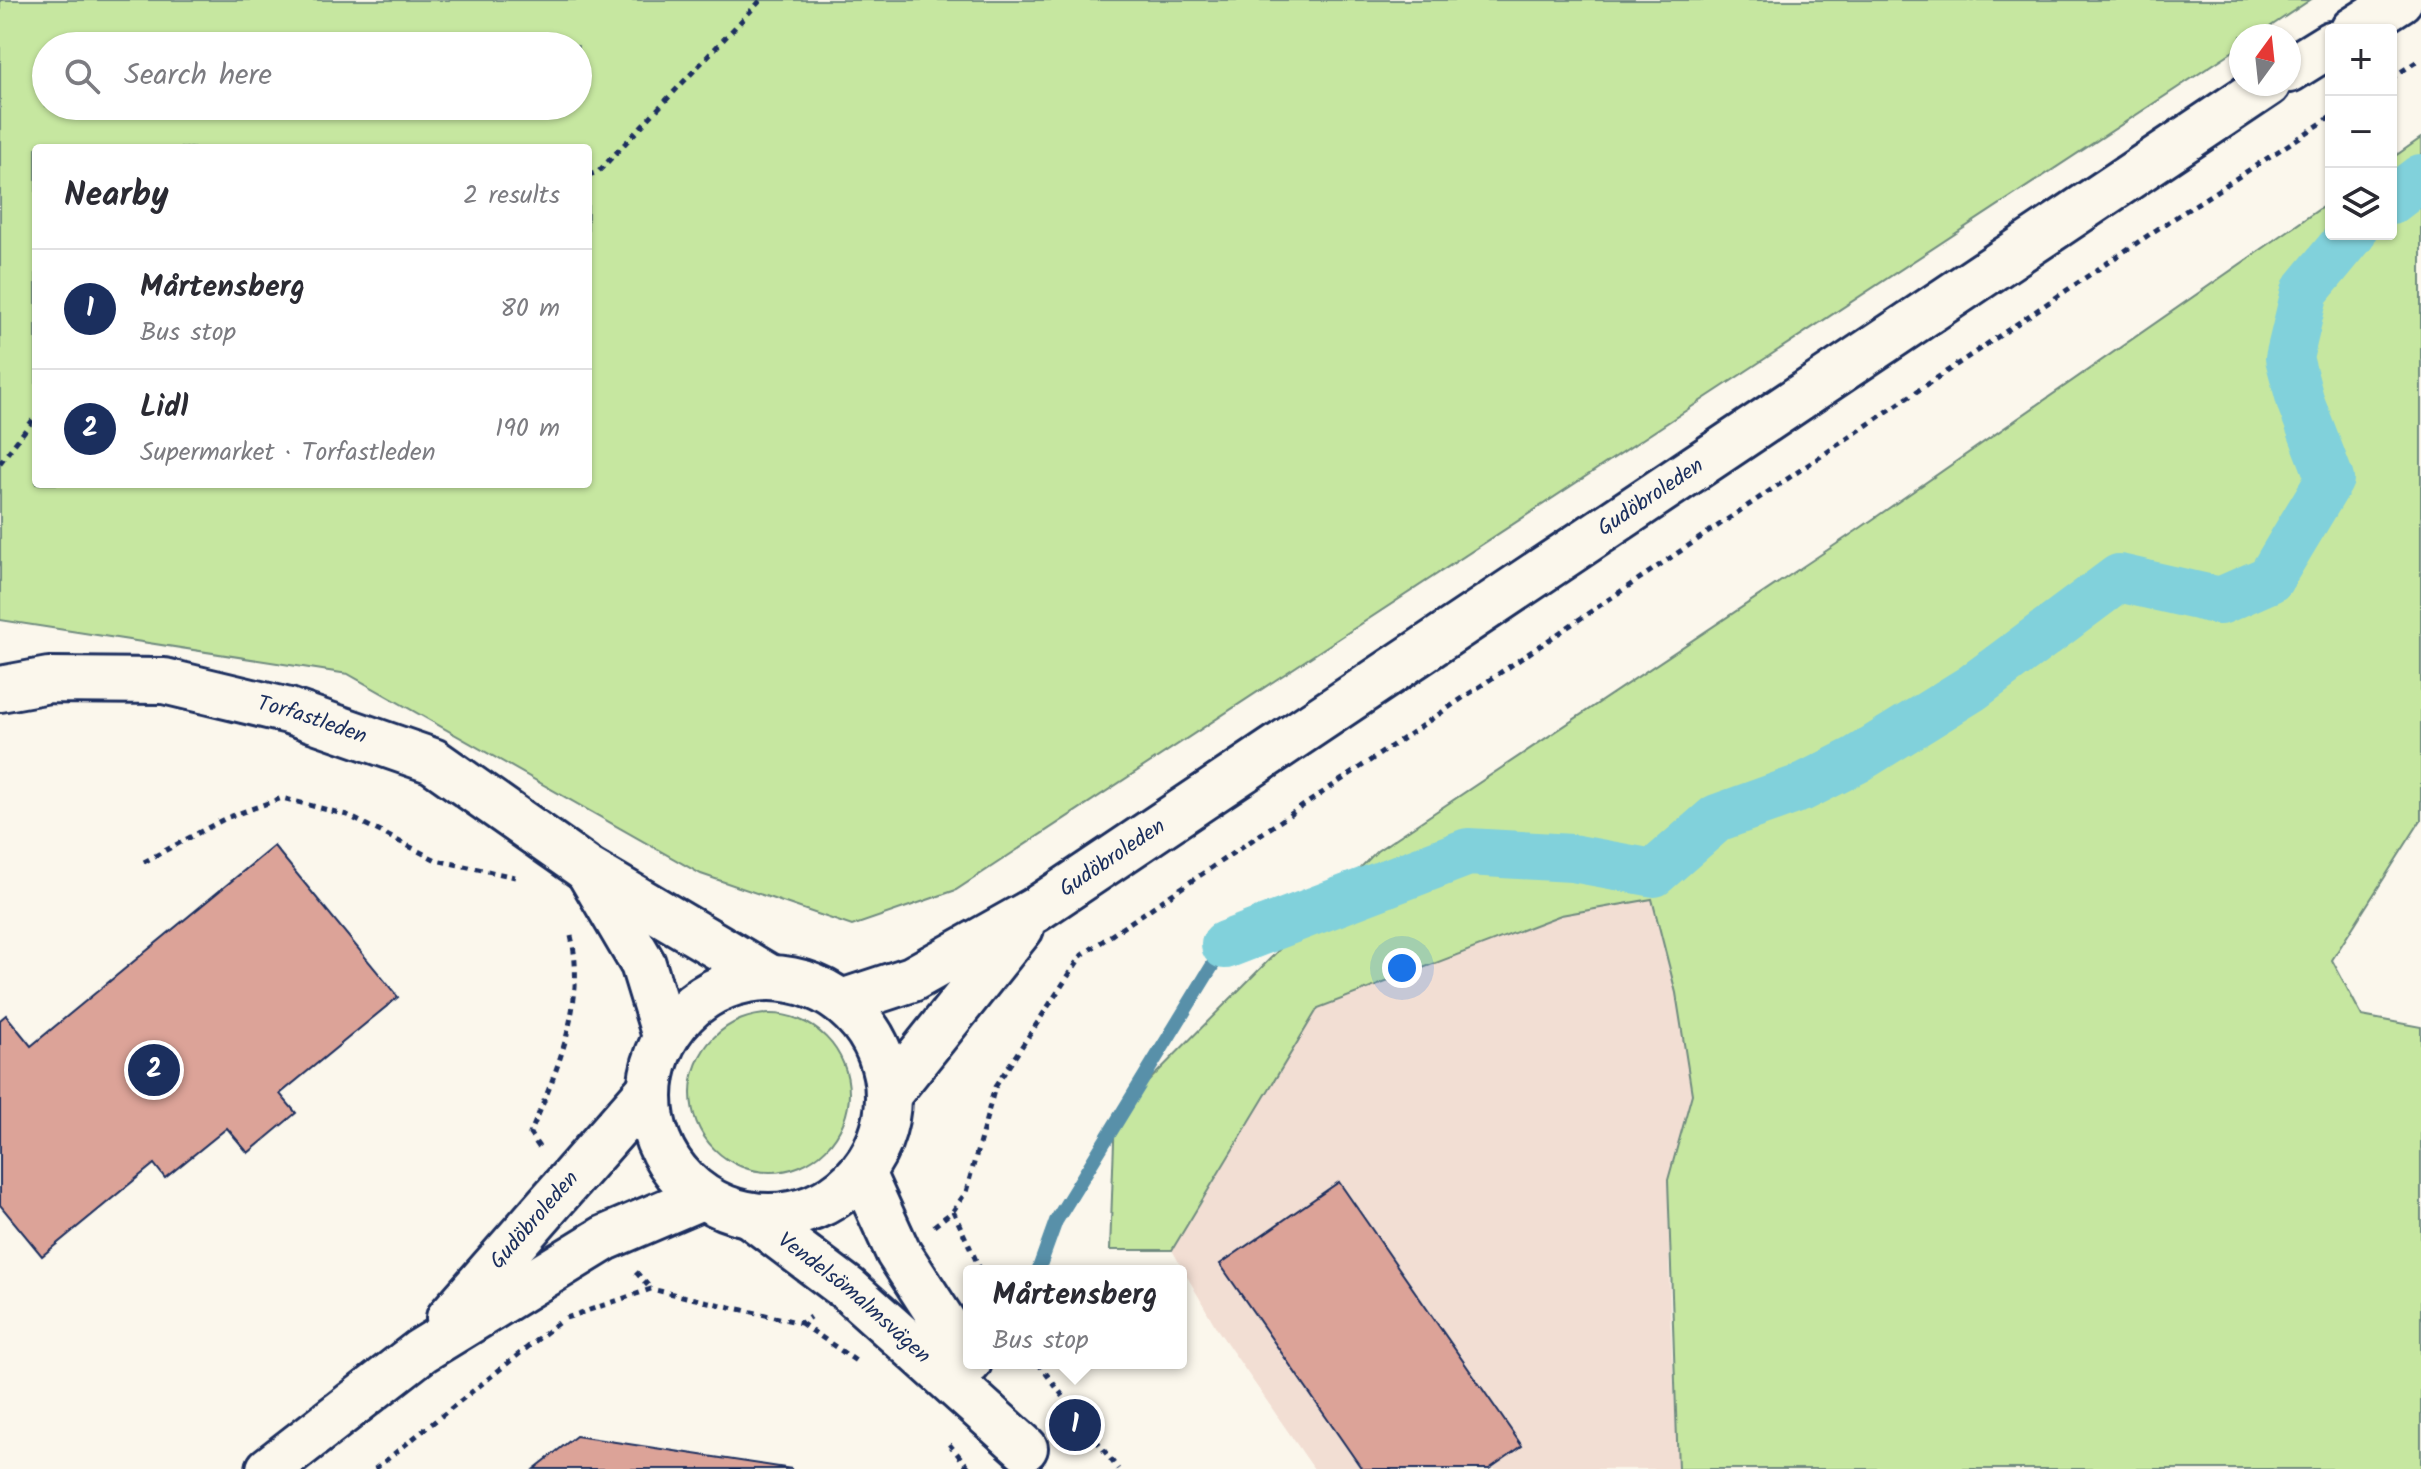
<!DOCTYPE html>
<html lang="en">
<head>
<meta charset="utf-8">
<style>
  body { margin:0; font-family:Kalam,sans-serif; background:#f7f7f7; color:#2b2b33 }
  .controls { position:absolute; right:24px; top:24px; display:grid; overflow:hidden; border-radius:8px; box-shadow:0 2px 6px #0004 }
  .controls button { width:72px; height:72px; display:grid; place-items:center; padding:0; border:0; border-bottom:2px solid #e1e1e2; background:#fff; color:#2b2b33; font:40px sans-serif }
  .compass { position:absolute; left:2229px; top:24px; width:72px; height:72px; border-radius:50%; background:#fff; box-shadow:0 2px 6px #0004; rotate:15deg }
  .you { position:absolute; left:1402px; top:968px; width:28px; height:28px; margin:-20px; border:6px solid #fff; border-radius:50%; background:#1a73e8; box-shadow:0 0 0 12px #1a73e833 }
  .badge { display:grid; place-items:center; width:52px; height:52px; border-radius:50%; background:#1b2f5e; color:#fff; font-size:26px; font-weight:700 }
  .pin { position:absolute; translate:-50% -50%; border:4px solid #fff; box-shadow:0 2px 8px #0006 }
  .popup { position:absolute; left:963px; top:1265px; width:224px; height:104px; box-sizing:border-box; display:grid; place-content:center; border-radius:8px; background:#fff; filter:drop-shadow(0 2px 6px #0005); font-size:26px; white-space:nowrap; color:#7c7c81 }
  .popup b { font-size:30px; color:#2b2b33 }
  .popup::after { content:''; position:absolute; left:50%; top:100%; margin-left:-16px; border:16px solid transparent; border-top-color:#fff }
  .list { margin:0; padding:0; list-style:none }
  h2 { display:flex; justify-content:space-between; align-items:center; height:104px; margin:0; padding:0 32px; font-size:34px }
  h2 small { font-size:26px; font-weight:400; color:#7c7c81 }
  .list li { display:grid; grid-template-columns:52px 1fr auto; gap:24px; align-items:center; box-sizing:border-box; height:120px; padding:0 32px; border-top:2px solid #e1e1e2 }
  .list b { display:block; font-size:30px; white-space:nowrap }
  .list p { margin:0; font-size:26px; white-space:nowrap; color:#7c7c81 }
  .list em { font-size:26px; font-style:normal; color:#7c7c81 }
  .icon { flex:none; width:44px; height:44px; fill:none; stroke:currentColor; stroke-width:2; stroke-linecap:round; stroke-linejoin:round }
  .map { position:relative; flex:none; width:2421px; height:1469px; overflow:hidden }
  .search { position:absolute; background:#fff; box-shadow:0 2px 6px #0004; left:32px; top:32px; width:560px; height:88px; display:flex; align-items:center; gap:20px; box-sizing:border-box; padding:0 28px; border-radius:44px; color:#7c7c81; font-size:30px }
  .panel { position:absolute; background:#fff; box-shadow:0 2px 6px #0004; left:32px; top:144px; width:560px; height:344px; border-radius:8px }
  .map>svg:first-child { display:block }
</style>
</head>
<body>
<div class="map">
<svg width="2421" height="1469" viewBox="0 0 2421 1469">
  <rect width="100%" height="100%" fill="#fbf7ec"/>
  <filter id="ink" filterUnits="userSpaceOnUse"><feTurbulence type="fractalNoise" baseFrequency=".0125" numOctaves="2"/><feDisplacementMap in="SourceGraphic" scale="16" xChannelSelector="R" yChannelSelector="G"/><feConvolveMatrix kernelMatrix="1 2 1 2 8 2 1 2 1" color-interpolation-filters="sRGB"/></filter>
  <g filter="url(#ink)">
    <path fill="#f2ded3" d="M 1652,899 L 1676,993 L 1692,1094 L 1668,1180 L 1670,1311 L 1678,1469 L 1314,1469 L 1217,1329 L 1172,1250 L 1318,1008 L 1564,914 Z"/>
    <path fill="#c6e7a0" stroke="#708b7f" stroke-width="2" fill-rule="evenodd" d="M 0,0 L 2310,0 L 2256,36 L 2241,36 L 2241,46 L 956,890 L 852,926 L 701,874 L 348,674 L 0,620 ZM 46,46 L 578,46 L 578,106 L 46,106 ZM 36,148 L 588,148 L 588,484 L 36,484 Z
      M 2421,138 L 2421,820 L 2332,960 L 2362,1016 L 2421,1027 L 2421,1469 L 1678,1469 L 1668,1180 L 1692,1094 L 1676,993 L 1652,899 L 1561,915 L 1318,1008 L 1172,1250 L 1110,1250 L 1115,1115 L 1377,851 L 1856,531 L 2331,201 L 2331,234 L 2391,234 L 2391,159 Z
      M691 1093a79 79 0 1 1 158 0a79 79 0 1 1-158 0Z"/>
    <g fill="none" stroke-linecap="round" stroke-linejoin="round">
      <path stroke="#5890a9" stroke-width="14" d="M 1038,1271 L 1056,1221 L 1225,945"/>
      <path stroke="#81d1db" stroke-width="48" d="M 2391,201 L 2421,178
        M 1225,945 L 1468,852 L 1572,858 L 1654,873 L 1717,818 L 1801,788 L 1856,760 L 1972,688 L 2119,578 L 2220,601 L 2270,579 L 2330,479 L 2301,403 L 2289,358 L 2305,291 L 2352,234"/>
    </g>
    <path fill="#dca398" stroke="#1b2f5e" stroke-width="2" d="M 274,846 L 398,997 L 280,1094 L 296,1113 L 248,1153 L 227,1128 L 165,1178 L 154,1164 L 42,1256 L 0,1205 L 0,1020 L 6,1015 L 31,1046 Z
      M 1339,1182 L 1522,1446 L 1489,1469 L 1362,1469 L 1220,1264 Z
      M 576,1436 L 792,1469 L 534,1469 Z"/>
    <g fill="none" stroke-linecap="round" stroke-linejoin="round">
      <g stroke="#1b2f5e" stroke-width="50">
        <g id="secondary">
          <path d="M 2353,30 L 2400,0"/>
          <path d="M 2289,70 L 2331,44"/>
          <path id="s1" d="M 0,689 L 49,680 L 164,681 L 289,711 L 433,761 L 588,870 L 769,977"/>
          <path d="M 589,872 L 643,964 L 665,1036"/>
          <circle cx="769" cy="1097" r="119"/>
          <path id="s2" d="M 842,1002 L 912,979 L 1035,910 L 2268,84"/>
          <path d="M 888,1095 L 1021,928"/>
          <path d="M 862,1173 L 898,1252 L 969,1362"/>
          <path id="s3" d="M 751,1216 L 848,1289 L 1025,1448"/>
          <path id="s4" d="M 449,1318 L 648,1091"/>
          <path d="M 269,1469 L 421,1351 L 605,1238 L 701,1197"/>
        </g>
      </g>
      <path stroke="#1b2f5e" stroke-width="5" stroke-dasharray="6 6" stroke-linecap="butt" d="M 2391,78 L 2421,59
        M 588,175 L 598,172 L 761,0
        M 0,463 L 36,416
        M 144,862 L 226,818 L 282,798 L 347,815 L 436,860 L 515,877
        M 539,1147 L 530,1134 C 556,1074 587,1002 571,936
        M 953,1211 L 981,1271
        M 934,1226 L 953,1211 L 966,1192 L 995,1087 L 1082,955 L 2156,230 L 2331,117
        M 636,1272 L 651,1289
        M 566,1318 L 651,1289 L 801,1323 L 810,1317
        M 801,1323 L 856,1361
        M 1038,1363 L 1118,1469
        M 949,1444 L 970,1469
        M 375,1469 L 558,1323"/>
      <use href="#secondary" stroke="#fbf7ec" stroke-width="44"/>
    </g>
  </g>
  <g text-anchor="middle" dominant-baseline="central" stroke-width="6" stroke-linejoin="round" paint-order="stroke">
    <g font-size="22" fill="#1b2f5e" stroke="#fbf7ec">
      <text stroke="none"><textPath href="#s2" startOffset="956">Gudöbroleden</textPath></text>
      <text stroke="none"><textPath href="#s1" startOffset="318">Torfastleden</textPath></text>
      <text stroke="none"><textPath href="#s2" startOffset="308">Gudöbroleden</textPath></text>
      <text stroke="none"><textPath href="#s4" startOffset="130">Gudöbroleden</textPath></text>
      <text stroke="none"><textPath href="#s3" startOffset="132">Vendelsömalmsvägen</textPath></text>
    </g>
  </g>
</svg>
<div class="controls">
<button>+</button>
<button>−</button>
<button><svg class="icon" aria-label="layers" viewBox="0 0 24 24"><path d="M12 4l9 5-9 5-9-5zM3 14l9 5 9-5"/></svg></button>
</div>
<svg class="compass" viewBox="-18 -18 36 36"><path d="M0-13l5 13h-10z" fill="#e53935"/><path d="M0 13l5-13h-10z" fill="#7c7c81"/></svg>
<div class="you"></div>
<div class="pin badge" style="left:1075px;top:1425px">1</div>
<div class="popup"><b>Mårtensberg</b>Bus stop</div>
<div class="pin badge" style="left:154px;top:1070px">2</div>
<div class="search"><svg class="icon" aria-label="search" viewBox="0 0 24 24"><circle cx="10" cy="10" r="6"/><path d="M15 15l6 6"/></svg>Search here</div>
<section class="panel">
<h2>Nearby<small>2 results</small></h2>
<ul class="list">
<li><span class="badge">1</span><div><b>Mårtensberg</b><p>Bus stop</p></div><em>80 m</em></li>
<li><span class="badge">2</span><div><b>Lidl</b><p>Supermarket · Torfastleden</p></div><em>190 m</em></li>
</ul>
</section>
</div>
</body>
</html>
